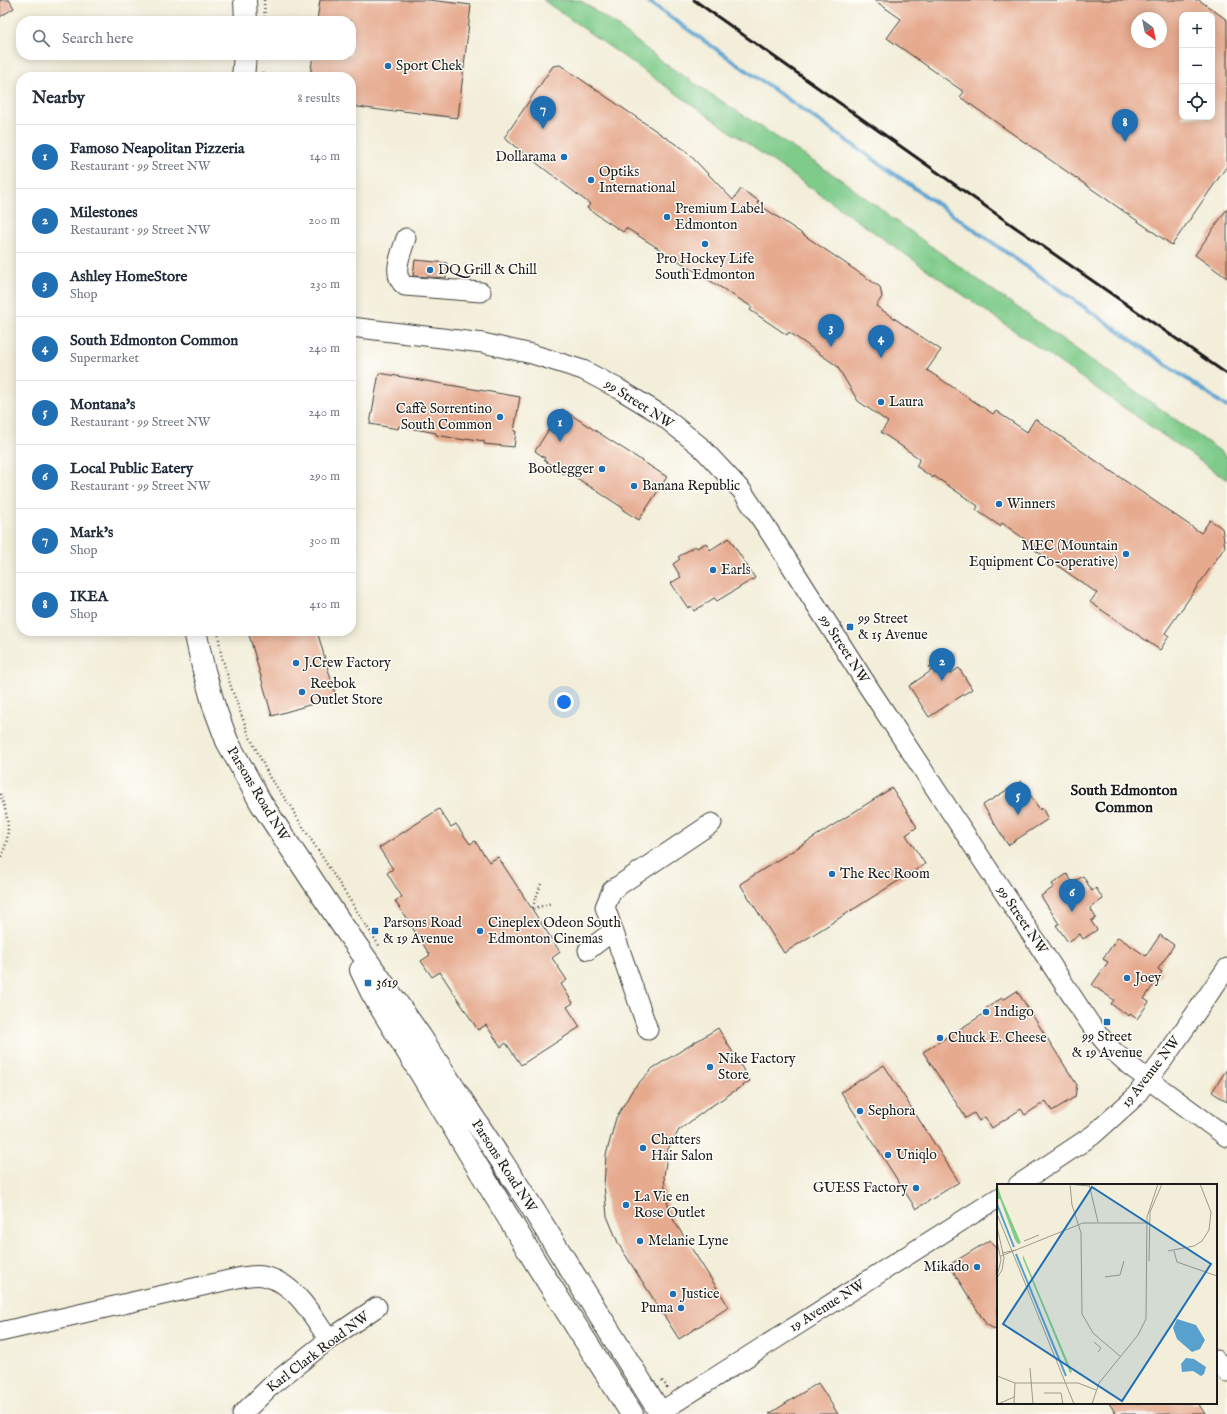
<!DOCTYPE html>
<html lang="en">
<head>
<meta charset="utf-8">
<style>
  body { margin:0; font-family:"IM FELL English",serif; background:#f2f2f3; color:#1f2937 }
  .controls { position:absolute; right:12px; top:12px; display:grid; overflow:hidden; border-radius:8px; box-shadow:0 2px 10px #0003 }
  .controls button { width:36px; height:36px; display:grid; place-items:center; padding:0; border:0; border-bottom:1px solid #e0e1e3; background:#fff; color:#1f2937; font:20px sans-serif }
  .compass { position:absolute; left:1131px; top:12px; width:36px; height:36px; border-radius:50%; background:#fff; box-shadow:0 2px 10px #0003; rotate:147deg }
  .you { position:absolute; left:564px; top:702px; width:14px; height:14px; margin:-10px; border:3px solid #fff; border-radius:50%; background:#1a73e8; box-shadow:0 0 0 6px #1a73e833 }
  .badge { display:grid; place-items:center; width:26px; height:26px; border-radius:50%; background:#1f6fb2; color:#fff; font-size:13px; font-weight:700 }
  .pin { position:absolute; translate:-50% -33px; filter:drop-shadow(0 1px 2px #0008) }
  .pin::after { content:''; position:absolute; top:21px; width:14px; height:12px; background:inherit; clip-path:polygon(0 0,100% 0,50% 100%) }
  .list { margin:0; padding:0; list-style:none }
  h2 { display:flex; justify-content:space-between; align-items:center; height:52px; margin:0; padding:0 16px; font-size:17px }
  h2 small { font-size:13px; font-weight:400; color:#747a83 }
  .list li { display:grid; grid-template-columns:26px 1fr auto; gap:12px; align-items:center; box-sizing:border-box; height:64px; padding:0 16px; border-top:1px solid #e0e1e3 }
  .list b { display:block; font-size:15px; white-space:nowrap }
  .list p { margin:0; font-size:13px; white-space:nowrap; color:#747a83 }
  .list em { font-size:13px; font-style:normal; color:#747a83 }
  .icon { flex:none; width:22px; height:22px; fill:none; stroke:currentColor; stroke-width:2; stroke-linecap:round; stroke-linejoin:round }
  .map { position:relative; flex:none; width:1227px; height:1414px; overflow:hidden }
  .search { position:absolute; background:#fff; box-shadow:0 2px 10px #0003; left:16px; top:16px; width:340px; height:44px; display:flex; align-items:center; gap:10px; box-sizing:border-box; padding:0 14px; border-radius:16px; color:#747a83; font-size:15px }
  .panel { position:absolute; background:#fff; box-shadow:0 2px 10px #0003; left:16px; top:72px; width:340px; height:564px; border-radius:16px }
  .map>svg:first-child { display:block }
</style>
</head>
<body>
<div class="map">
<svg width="1227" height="1414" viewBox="0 0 1227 1414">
  <rect width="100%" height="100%" fill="#fdfcf7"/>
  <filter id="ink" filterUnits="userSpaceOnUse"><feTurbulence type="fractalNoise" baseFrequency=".025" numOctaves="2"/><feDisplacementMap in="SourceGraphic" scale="8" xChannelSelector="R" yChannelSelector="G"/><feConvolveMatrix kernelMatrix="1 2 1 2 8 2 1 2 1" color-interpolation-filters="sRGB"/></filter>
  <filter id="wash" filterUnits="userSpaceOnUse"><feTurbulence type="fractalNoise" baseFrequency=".012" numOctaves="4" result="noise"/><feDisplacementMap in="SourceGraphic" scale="16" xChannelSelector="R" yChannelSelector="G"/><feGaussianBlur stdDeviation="0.9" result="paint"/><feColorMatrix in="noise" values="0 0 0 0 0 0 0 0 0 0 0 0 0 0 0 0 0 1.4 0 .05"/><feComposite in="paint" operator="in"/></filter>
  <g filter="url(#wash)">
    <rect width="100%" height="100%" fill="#f3eed9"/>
    <path fill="#7ecb8a" stroke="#4d7453" d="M 543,0 L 580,0 L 621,29 L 664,63 L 843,181 L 925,242 L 1227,456 L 1227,480 Z"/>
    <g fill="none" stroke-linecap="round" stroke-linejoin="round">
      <path stroke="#58a1cf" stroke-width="4" d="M 646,0 L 1227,407"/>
    </g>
    <g id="blocks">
      <path fill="#e6aa8f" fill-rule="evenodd" d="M 0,0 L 9,0 L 14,8 L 0,17 Z
        M 320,0 L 429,0 L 471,5 L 458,118 L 395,110 L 395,112 L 351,106 L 351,77 L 310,77 L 313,55 L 351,55 L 351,21 L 317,21 Z
        M 874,0 L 1199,0 L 1227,20 L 1227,166 L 1172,245 L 960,97 L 964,92 L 887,38 L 901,19 ZM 1182,15 L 1212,15 L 1212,117 L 1182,117 ZM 1137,18 L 1161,18 L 1161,42 L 1137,42 Z
        M 560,65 L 687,152 L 733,200 L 741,189 L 759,201 L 757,203 L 880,287 L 882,297 L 876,306 L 941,350 L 927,370 L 993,414 L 996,411 L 1027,432 L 1035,419 L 1201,533 L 1210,520 L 1222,528 L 1225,547 L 1165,633 L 1169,636 L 1160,650 L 1090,602 L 1097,593 L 1035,550 L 1037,548 L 1002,523 L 1000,526 L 976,510 L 978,506 L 934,476 L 933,478 L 916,466 L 920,459 L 881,432 L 888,422 L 858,401 L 837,366 L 789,332 L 787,335 L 750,310 L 752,307 L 626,228 L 623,232 L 587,208 L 590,204 L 504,138 L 553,66 Z
        M 1227,209 L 1227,278 L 1195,255 Z
        M 415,260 L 447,263 L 446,278 L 413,276 Z
        M 379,373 L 520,397 L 514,431 L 516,431 L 514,447 L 484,444 L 484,441 L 466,438 L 465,440 L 436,435 L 436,433 L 399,426 L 398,429 L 370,424 Z
        M 562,409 L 667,477 L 639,520 L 623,510 L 623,508 L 566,471 L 564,474 L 544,460 L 545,458 L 535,451 Z
        M 729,538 L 755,578 L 717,601 L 714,598 L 694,611 L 691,606 L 688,608 L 671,583 L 681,577 L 673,564 L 680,559 L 678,557 L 695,546 L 697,548 L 706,543 L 710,550 Z
        M 248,631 L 317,631 L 336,697 L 272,716 Z
        M 953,651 L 950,674 L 959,668 L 972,689 L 929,717 L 909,686 L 931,671 L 929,667 Z
        M 1021,781 L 1040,810 L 1042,808 L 1048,819 L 1008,845 L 983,805 Z
        M 892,788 L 917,827 L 906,835 L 925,864 L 784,953 L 740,884 Z
        M 439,809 L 451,827 L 456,824 L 470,844 L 475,841 L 489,862 L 498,857 L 560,952 L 552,958 L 567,980 L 561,984 L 573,1003 L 567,1007 L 580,1027 L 521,1065 L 506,1043 L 501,1047 L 486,1025 L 478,1030 L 440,972 L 432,977 L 421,961 L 430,955 L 395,901 L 402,897 L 387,873 L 393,869 L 379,848 Z
        M 1067,874 L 1073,883 L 1083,876 L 1092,891 L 1096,888 L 1103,899 L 1090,908 L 1096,918 L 1091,921 L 1097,930 L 1083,939 L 1080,934 L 1068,942 L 1056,925 L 1059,924 L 1041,896 L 1054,887 L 1052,884 Z
        M 1160,935 L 1174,945 L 1158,969 L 1162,972 L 1144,999 L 1149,1002 L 1137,1019 L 1130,1014 L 1129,1016 L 1111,1004 L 1114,1000 L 1092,985 L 1108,962 L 1103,959 L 1118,937 L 1146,956 Z
        M 1017,991 L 1077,1085 L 1075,1097 L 1052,1111 L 1046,1101 L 1025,1115 L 1021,1109 L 992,1128 L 985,1117 L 979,1121 L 974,1113 L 966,1118 L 923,1052 L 987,1012 L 985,1009 L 1002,998 L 1003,1000 Z
        M 718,1028 L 750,1081 L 710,1107 L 679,1130 L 668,1149 L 664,1176 L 666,1199 L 674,1221 L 729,1307 L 679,1339 L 619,1245 L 607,1216 L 604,1185 L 606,1155 L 616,1118 L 633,1089 L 653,1068 Z
        M 884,1065 L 959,1182 L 916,1209 L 841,1092 Z
        M 1227,1069 L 1227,1102 L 1212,1092 Z
        M 990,1240 L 998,1252 L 998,1323 L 994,1329 L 986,1324 L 949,1265 Z
        M 818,1383 L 838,1414 L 769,1414 Z
        M 1109,1403 L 1198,1403 L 1205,1414 L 1116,1414 Z"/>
    </g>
  </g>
  <g filter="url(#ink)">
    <use href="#blocks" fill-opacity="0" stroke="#3c3c38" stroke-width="1"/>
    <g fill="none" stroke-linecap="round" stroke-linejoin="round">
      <g stroke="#3c3c38" stroke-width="21">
        <path id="minor" d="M 406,238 C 402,252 390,275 405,286 L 481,292
          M 351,327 L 483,343 L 532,354 L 583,370 L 619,389 L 660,414 L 701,447 L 742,491 L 765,525 L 869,688 L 1091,1025 L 1109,1047 L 1130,1066 L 1227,1137
          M 588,950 L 613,931
          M 648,1030 L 605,907 L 612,890 L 712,823
          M 1018,1185 L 1093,1135 L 1134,1098 L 1163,1060 L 1227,968
          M 0,1332 L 242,1277 C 251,1276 259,1274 267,1277 C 296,1284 313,1317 329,1340
          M 1216,1360 L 1227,1372
          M 242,1414 L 273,1384 L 327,1341 L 377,1307
          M 657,1414 L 998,1198"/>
      </g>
      <g stroke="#3c3c38" stroke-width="24">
        <path id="major" d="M 245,0 L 246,21
          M 243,77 L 245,55
          M 195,631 L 203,667 L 214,706 L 227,741 L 261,803 L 340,922 L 420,1036 L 531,1206 L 661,1414
          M 361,970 L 372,993 L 539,1268 L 632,1414"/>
      </g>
      <path stroke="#3c3c38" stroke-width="2.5" stroke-dasharray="1 3" stroke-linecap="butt" d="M 264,0 L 265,21
        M 262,77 L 262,71
        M 218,631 L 221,654 L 232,690 L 249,735 L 270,778 L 289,804 L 291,805 L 294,813 L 380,947
        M 0,794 C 9,819 12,834 0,859
        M 541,884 L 532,909 L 552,903
        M 662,1381 L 667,1386 L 667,1389"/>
      <use href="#minor" stroke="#fff" stroke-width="19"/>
      <use href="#major" stroke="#fff" stroke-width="22"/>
      <path stroke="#1c1c1c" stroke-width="3" d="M 694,0 L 1002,218 L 1227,374"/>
    </g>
  </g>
  <g fill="#1f6fb2" stroke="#fdfcf7" stroke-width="1.5">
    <circle cx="388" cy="66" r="4"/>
    <circle cx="564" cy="157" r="4"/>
    <circle cx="591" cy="180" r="4"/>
    <circle cx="667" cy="217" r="4"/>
    <circle cx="705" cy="244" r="4"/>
    <circle cx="430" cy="270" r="4"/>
    <circle cx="881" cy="402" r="4"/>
    <circle cx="500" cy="417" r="4"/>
    <circle cx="602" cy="469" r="4"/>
    <circle cx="634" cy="486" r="4"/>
    <circle cx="999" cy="504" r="4"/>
    <circle cx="1126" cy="554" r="4"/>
    <circle cx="713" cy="570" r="4"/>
    <rect x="846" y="623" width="8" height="8" rx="2"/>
    <circle cx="296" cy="663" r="4"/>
    <circle cx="302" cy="692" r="4"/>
    <circle cx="832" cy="874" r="4"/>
    <rect x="371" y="927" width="8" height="8" rx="2"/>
    <circle cx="480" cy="931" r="4"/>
    <circle cx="1127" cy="978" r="4"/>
    <rect x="364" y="979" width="8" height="8" rx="2"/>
    <circle cx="986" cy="1012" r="4"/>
    <rect x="1103" y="1018" width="8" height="8" rx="2"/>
    <circle cx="940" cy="1038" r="4"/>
    <circle cx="710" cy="1067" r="4"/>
    <circle cx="860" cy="1111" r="4"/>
    <circle cx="643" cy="1148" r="4"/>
    <circle cx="888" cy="1155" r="4"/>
    <circle cx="916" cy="1188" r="4"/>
    <circle cx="626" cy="1205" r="4"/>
    <circle cx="640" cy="1241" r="4"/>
    <circle cx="977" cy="1267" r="4"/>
    <circle cx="673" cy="1294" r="4"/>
    <circle cx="681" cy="1308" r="4"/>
  </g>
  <g text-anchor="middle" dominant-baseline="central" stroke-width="3" stroke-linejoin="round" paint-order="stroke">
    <g font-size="14" fill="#1c1c1c" stroke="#fdfcf7" text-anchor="start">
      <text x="396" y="66">Sport Chek</text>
      <text x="556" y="157" text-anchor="end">Dollarama</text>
      <text x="599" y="172">Optiks<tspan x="599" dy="16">International</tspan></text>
      <text x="675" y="209">Premium Label<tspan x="675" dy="16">Edmonton</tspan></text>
      <text x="705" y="259" text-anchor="middle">Pro Hockey Life<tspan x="705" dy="16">South Edmonton</tspan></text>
      <text x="438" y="270">DQ Grill &amp; Chill</text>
      <text x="889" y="402">Laura</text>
      <text x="492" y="409" text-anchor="end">Caffè Sorrentino<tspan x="492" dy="16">South Common</tspan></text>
      <text x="594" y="469" text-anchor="end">Bootlegger</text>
      <text x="642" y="486">Banana Republic</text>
      <text x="1007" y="504">Winners</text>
      <text x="1118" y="546" text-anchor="end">MEC (Mountain<tspan x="1118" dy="16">Equipment Co-operative)</tspan></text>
      <text x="721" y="570">Earls</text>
      <text x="858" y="619">99 Street<tspan x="858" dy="16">&amp; 15 Avenue</tspan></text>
      <text x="304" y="663">J.Crew Factory</text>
      <text x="310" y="684">Reebok<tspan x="310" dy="16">Outlet Store</tspan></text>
      <text x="840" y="874">The Rec Room</text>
      <text x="383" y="923">Parsons Road<tspan x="383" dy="16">&amp; 19 Avenue</tspan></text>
      <text x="488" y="923">Cineplex Odeon South<tspan x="488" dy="16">Edmonton Cinemas</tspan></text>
      <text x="1135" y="978">Joey</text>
      <text x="376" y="983">3619</text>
      <text x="994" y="1012">Indigo</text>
      <text x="1107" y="1037" text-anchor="middle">99 Street<tspan x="1107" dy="16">&amp; 19 Avenue</tspan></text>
      <text x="948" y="1038">Chuck E. Cheese</text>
      <text x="718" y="1059">Nike Factory<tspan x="718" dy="16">Store</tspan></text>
      <text x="868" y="1111">Sephora</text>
      <text x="651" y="1140">Chatters<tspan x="651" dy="16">Hair Salon</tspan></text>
      <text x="896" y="1155">Uniqlo</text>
      <text x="908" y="1188" text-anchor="end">GUESS Factory</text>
      <text x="634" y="1197">La Vie en<tspan x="634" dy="16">Rose Outlet</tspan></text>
      <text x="648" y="1241">Melanie Lyne</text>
      <text x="969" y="1267" text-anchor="end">Mikado</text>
      <text x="681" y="1294">Justice</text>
      <text x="673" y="1308" text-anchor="end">Puma</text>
    </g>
    <g font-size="14" fill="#1c1c1c" stroke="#fdfcf7">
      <text transform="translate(639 404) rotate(33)">99 Street NW</text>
      <text transform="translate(844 649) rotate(57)">99 Street NW</text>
      <text transform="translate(258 794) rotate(59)">Parsons Road NW</text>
      <text transform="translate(1022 920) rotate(56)">99 Street NW</text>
      <text transform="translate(1151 1072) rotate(-52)">19 Avenue NW</text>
      <text transform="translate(504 1166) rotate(57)">Parsons Road NW</text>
      <text transform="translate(827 1306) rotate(-32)">19 Avenue NW</text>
      <text transform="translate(318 1352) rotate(-37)">Karl Clark Road NW</text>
    </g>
    <g font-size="15" font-weight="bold" fill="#1c1c1c" stroke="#fdfcf7">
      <text x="1124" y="790">South Edmonton<tspan x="1124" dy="17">Common</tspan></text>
    </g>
  </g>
  <g transform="translate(997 1184)">
    <rect width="220" height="220" fill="#f3eed9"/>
    <path d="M 0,0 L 5,15 L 24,59 L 21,60 L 18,56 L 3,15 L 0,15 ZM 26,71 L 75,188 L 73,189 L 26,75 Z" fill="#7ecb8a"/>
    <path d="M 180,135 L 199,141 L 208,156 L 203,165 L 195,168 L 180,155 L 176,144 ZM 189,174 L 197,175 L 209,183 L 207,190 L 204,192 L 196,187 L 185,188 L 184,180 Z" fill="#58a1cf"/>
    <path fill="none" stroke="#58a1cf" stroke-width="2" d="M 0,20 L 17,63M 19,70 L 69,192"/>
    <path fill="none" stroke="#9d9a8d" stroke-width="1" d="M 70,0 L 92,2M 73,0 L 75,21 L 84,49 L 85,130 L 96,149 L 124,173M 92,0 L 101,38M 0,30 L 77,220M 0,43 L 7,74 L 5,86 L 0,94M 0,57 L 4,76 L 0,92M 27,57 L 42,51M 171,67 L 197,62 L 205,57 L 212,46 L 214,28 L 203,0M 177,67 L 180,78 L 220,92M 5,69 L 19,66M 4,72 L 86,39 L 152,39M 152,77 L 153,28 L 165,0M 108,93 L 123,91 L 127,77M 97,158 L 104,164 L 101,168M 33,184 L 36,220M 0,192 L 18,199 L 81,199 L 99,206M 47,209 L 64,209 L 66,220M 1,220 L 17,213M 17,220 L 18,199M 95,220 L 102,199 L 141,151 L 149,135 L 150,33 L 161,0"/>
    <path fill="#1f6fb2" fill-opacity="0.15" stroke="#1f6fb2" stroke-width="2" d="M 95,3 L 214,80 L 125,217 L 6,140 Z"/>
    <rect width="220" height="220" fill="none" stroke="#1c1c1c" stroke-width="2"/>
  </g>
</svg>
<div class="controls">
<button>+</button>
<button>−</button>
<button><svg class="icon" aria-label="locate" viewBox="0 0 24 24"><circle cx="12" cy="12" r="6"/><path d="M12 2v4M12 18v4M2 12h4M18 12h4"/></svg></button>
</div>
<svg class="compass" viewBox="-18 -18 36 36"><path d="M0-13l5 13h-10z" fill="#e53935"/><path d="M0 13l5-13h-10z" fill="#747a83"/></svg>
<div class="you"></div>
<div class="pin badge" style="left:560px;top:442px">1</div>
<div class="pin badge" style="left:942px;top:681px">2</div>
<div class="pin badge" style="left:831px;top:347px">3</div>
<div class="pin badge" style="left:881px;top:358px">4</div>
<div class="pin badge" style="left:1018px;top:815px">5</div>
<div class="pin badge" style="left:1072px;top:912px">6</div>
<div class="pin badge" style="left:543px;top:129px">7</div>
<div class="pin badge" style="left:1125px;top:142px">8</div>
<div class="search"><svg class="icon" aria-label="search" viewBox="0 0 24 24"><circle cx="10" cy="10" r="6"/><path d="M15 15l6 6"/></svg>Search here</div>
<section class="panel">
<h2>Nearby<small>8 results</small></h2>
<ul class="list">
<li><span class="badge">1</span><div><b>Famoso Neapolitan Pizzeria</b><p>Restaurant · 99 Street NW</p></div><em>140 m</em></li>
<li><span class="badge">2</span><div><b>Milestones</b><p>Restaurant · 99 Street NW</p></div><em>200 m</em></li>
<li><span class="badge">3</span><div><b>Ashley HomeStore</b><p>Shop</p></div><em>230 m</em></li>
<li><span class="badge">4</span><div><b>South Edmonton Common</b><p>Supermarket</p></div><em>240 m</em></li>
<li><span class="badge">5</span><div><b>Montana's</b><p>Restaurant · 99 Street NW</p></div><em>240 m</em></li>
<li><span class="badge">6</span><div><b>Local Public Eatery</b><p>Restaurant · 99 Street NW</p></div><em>290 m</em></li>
<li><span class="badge">7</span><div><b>Mark's</b><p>Shop</p></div><em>300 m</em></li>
<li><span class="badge">8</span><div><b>IKEA</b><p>Shop</p></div><em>410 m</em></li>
</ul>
</section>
</div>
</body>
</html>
